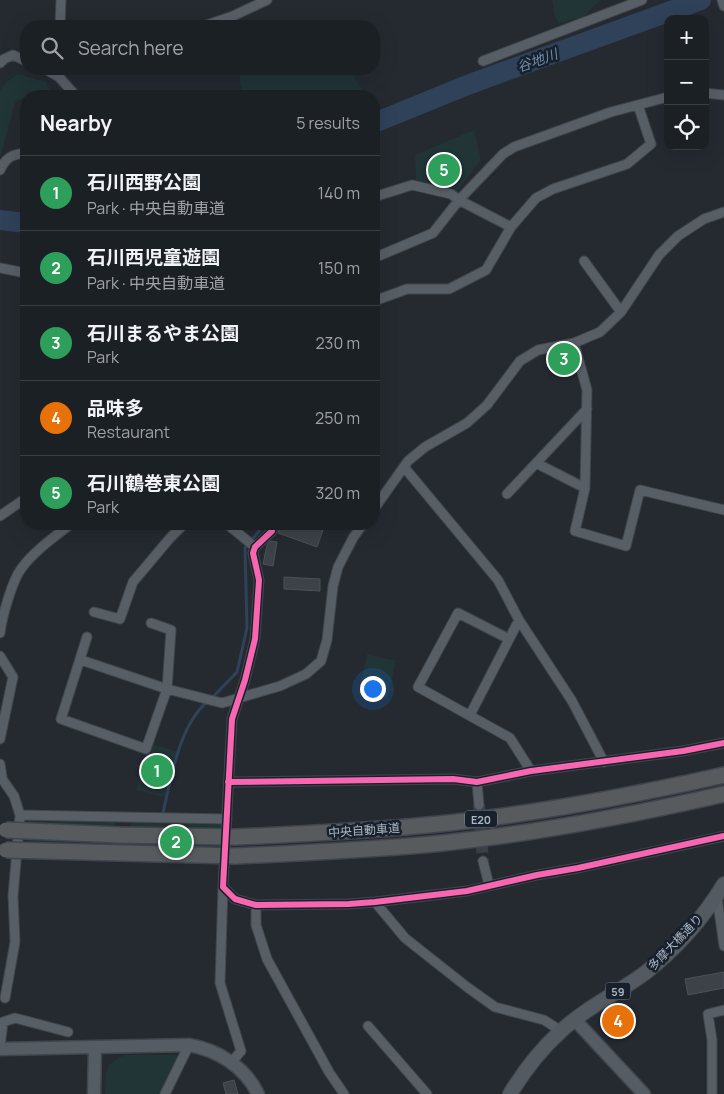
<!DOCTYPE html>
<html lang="en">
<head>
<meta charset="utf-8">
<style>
  body { margin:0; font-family:Manrope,"Noto Sans JP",sans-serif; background:#24282c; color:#f1f3f6 }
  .controls { position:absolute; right:15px; top:15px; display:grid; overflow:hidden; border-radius:10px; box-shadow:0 5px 20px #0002 }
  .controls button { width:45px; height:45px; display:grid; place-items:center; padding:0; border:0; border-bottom:1px solid #393e41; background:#1b2024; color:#f1f3f6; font:25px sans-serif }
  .you { position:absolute; left:372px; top:688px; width:18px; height:18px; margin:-12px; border:4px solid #fff; border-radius:50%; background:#1a73e8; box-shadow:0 0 0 8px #1a73e833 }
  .badge { display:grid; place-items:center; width:32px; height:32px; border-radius:50%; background:#8c9099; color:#fff; font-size:16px; font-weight:700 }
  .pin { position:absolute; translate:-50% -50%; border:2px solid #fff; box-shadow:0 1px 5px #0006 }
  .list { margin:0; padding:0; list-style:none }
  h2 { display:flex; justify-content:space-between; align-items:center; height:65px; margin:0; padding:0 20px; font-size:21px }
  h2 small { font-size:16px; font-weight:400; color:#a0a3a6 }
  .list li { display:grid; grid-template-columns:32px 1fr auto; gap:15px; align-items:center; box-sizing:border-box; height:75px; padding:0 20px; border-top:1px solid #393e41 }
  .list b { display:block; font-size:19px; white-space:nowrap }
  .list p { margin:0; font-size:16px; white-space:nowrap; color:#a0a3a6 }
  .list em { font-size:16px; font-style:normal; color:#a0a3a6 }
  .icon { flex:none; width:28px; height:28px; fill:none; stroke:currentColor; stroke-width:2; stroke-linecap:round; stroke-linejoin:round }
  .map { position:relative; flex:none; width:724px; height:1094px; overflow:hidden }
  .search { position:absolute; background:#1b2024; box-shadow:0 5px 20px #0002; left:20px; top:20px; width:360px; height:55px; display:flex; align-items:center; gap:12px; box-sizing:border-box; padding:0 18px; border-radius:20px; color:#a0a3a6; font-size:19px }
  .panel { position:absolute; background:#1b2024; box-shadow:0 5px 20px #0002; left:20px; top:90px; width:360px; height:440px; border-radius:20px }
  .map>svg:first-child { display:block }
</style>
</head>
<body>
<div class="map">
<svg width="724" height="1094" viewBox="0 0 724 1094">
  <rect width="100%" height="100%" fill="#242a30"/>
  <path fill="#213436" d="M 552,0 L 600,0 L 583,17 L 559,23 L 555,17 Z
    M 239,69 L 345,69 L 354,76 L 365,96 L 242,96 Z
    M 19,74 L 46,82 L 53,96 L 36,96 L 29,94 L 15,103 L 0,158 L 0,90 L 9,80 Z
    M 474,130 L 481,160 L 457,191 L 416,180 L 415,155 Z
    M 574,343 L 581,369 L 558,378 L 547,348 Z
    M 367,654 L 396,661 L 387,699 L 359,693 Z
    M 148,743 L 179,752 L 166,798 L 136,790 Z
    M 28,818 L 115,822 L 115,859 L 26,856 Z
    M 131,821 L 223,823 L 219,862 L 131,861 Z
    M 126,1055 L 184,1055 L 165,1094 L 105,1094 C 106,1074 103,1062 126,1055 Z"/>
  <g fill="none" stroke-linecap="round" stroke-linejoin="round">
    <path stroke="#2f425a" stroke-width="3" d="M 212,698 L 237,672 L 247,628 L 245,548 L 265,524
      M 163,813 C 171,778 179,726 207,702"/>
    <path stroke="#2f425a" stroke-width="20" d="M 374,123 L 470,84 L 701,0
      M 0,220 L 26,223"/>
  </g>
  <path fill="#3c4248" stroke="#4b5159" d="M 281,524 L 302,524 L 323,530 L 317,547 L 278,533 Z
    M 270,541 L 277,542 L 273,566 L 263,564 L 267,545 Z
    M 284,577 L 320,579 L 320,591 L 284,589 Z
    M 724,972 L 724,988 L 688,995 L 685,979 Z
    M 234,1080 L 238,1094 L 226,1094 L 223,1083 Z"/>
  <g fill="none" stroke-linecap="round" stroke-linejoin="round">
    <path stroke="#383f46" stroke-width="12" stroke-dasharray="12 6" stroke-linecap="butt" d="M 479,805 L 483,861"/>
    <g stroke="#41464b" stroke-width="11">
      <path id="street" d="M 722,0 L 724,6
        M 60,26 L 61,0
        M 204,26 L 233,16 L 267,0
        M 483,61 L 642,0
        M 0,63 L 4,59 L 13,55 L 26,61
        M 45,69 L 59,77
        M 59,69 L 59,77 L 76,96
        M 705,93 L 724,95
        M 0,170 C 6,157 13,154 26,153
        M 374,197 L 412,185 L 451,194 L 459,200 L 511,227
        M 374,258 L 433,233 L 459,200 L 503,154 L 514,147 L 611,112 L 668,97
        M 584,261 L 621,312
        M 0,268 L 26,273
        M 374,301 L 407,289 L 449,289 L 486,270 L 511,227 L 536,198 L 553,189 L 627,164 L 651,144 L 638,105
        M 574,343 L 587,390 L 585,488 L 575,531 L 626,546 L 640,490 L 724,510
        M 536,463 L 585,488
        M 404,467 L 498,580 L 519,620 L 572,701 L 604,762
        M 507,494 L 587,409
        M 374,509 L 408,461 L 425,447 L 467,423 L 487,405 L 520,361 L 538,350 L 574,343 L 600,332 L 621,312 L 659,255 L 678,236 L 704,219 L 724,212
        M 0,516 L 26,498
        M 227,524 L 255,547
        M 273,524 L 272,531 L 255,547 L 253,553 L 259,580 L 255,639 L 245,680 L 232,719 L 223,887 L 235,899 L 256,905 L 349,904 L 375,902 L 467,891 L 537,875 L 578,868 L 724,836
        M 94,612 L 120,619 L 133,582 L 170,538 L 184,524
        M 0,633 C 2,617 12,581 21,569 C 33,552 54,537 71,524
        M 87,637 L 61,719 L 146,749 L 167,689 L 171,630 L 151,623
        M 509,639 L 458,613 L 418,687 L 510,738 L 531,771
        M 0,656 L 13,677 L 0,739
        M 81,660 L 167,689 L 222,703 L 280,686 L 306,674 L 321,661 L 327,640 L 333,586 L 338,567 L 353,538 L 363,524
        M 470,715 L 519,620
        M 0,764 L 2,777
        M 0,776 L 14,796 L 20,815 L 13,896 L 15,942 L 5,998
        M 228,782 L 453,779 L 477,782 L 531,771 L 683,751 L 724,743
        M 477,782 L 479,805
        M 20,815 L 227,819
        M 483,861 L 489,885
        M 223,887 L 220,983 L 241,1051 L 231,1063
        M 717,897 L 724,946
        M 375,902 L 405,938 L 467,987 L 495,1007 L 544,1020 L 561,1031
        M 256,905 L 256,925 L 267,959 L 329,1072 L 344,1094
        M 368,1026 L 427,1094
        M 0,1047 L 3,1022 L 15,1018 L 68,1032
        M 165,1094 L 189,1045
        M 712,1094 L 712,1040 L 708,1014 L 724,1010"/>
    </g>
    <g stroke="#41464b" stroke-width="15">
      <path id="secondary" d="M 575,1020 L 644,1094
        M 0,1049 L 189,1045 C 218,1050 245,1067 258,1094
        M 94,1094 L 95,1048"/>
    </g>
    <g stroke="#41464d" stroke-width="16">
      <path id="primary" d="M 510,1094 C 524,1071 540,1050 560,1032 C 585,1008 618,993 645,973 C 676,949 704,917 724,884"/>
    </g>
    <g stroke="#40454d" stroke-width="18">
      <path id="highway" d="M 235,837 C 303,834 371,831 439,824 C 535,814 630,796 724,775
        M 235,856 C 305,853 374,850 443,843 C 538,833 632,815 724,794"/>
    </g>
    <use href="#street" stroke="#585e66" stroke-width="9"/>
    <use href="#secondary" stroke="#565c64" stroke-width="12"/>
    <use href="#primary" stroke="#545a61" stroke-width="14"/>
    <use href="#highway" stroke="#585b5e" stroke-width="15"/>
    <g stroke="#40454d" stroke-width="18" stroke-linecap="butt">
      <path id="highway-bridge" d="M 6,830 L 120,835 L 235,837
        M 6,850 L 235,856"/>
    </g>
    <use href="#highway-bridge" stroke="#585b5e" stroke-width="15"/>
    <g stroke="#17202b" stroke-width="9">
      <path id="cycleway" d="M 273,524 L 272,531 L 255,547 L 253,553 L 259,580 L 255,639 L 245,680 L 232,719 L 223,887 L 235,899 L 256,905 L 349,904 L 375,902 L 467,891 L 537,875 L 578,868 L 724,836
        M 228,782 L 453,779 L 477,782 L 531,771 L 683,751 L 724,743"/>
    </g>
    <use href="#cycleway" stroke="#f766af" stroke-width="6"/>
  </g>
  <g text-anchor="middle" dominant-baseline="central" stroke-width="5" stroke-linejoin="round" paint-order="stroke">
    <g fill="#17202b" stroke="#7e8896" stroke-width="1">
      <rect x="465" y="810.5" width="32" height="17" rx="4"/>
      <rect x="605.5" y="982.5" width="25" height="17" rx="4"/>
    </g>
    <g font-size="11" font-weight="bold" fill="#aab5c4">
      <text x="481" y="819">E20</text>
      <text x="618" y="991">59</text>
    </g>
    <g font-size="12" fill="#aab5c4" stroke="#17202b">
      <text transform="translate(364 830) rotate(-4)">中央自動車道</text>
      <text transform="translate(675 942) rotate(-46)">多摩大橋通り</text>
    </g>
    <g font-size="14" font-style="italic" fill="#718dae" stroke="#17202b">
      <text transform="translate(537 60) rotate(-20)">谷地川</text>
    </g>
  </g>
</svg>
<div class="controls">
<button>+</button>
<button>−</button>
<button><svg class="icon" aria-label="locate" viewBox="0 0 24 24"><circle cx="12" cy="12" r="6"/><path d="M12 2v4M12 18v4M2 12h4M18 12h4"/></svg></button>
</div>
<div class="you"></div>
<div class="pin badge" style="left:157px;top:771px;background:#2e9e5b">1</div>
<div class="pin badge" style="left:176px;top:842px;background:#2e9e5b">2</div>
<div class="pin badge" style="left:564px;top:359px;background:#2e9e5b">3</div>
<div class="pin badge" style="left:618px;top:1021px;background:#e8710a">4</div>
<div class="pin badge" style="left:444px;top:170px;background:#2e9e5b">5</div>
<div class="search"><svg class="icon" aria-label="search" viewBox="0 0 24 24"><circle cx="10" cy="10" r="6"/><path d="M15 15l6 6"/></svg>Search here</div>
<section class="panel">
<h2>Nearby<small>5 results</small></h2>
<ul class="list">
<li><span class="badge" style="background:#2e9e5b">1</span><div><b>石川西野公園</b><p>Park · 中央自動車道</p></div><em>140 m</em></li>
<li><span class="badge" style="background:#2e9e5b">2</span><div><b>石川西児童遊園</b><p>Park · 中央自動車道</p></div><em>150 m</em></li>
<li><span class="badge" style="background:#2e9e5b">3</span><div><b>石川まるやま公園</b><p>Park</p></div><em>230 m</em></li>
<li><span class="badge" style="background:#e8710a">4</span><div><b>品味多</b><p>Restaurant</p></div><em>250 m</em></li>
<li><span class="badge" style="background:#2e9e5b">5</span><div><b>石川鶴巻東公園</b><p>Park</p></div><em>320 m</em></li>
</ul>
</section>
</div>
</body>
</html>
